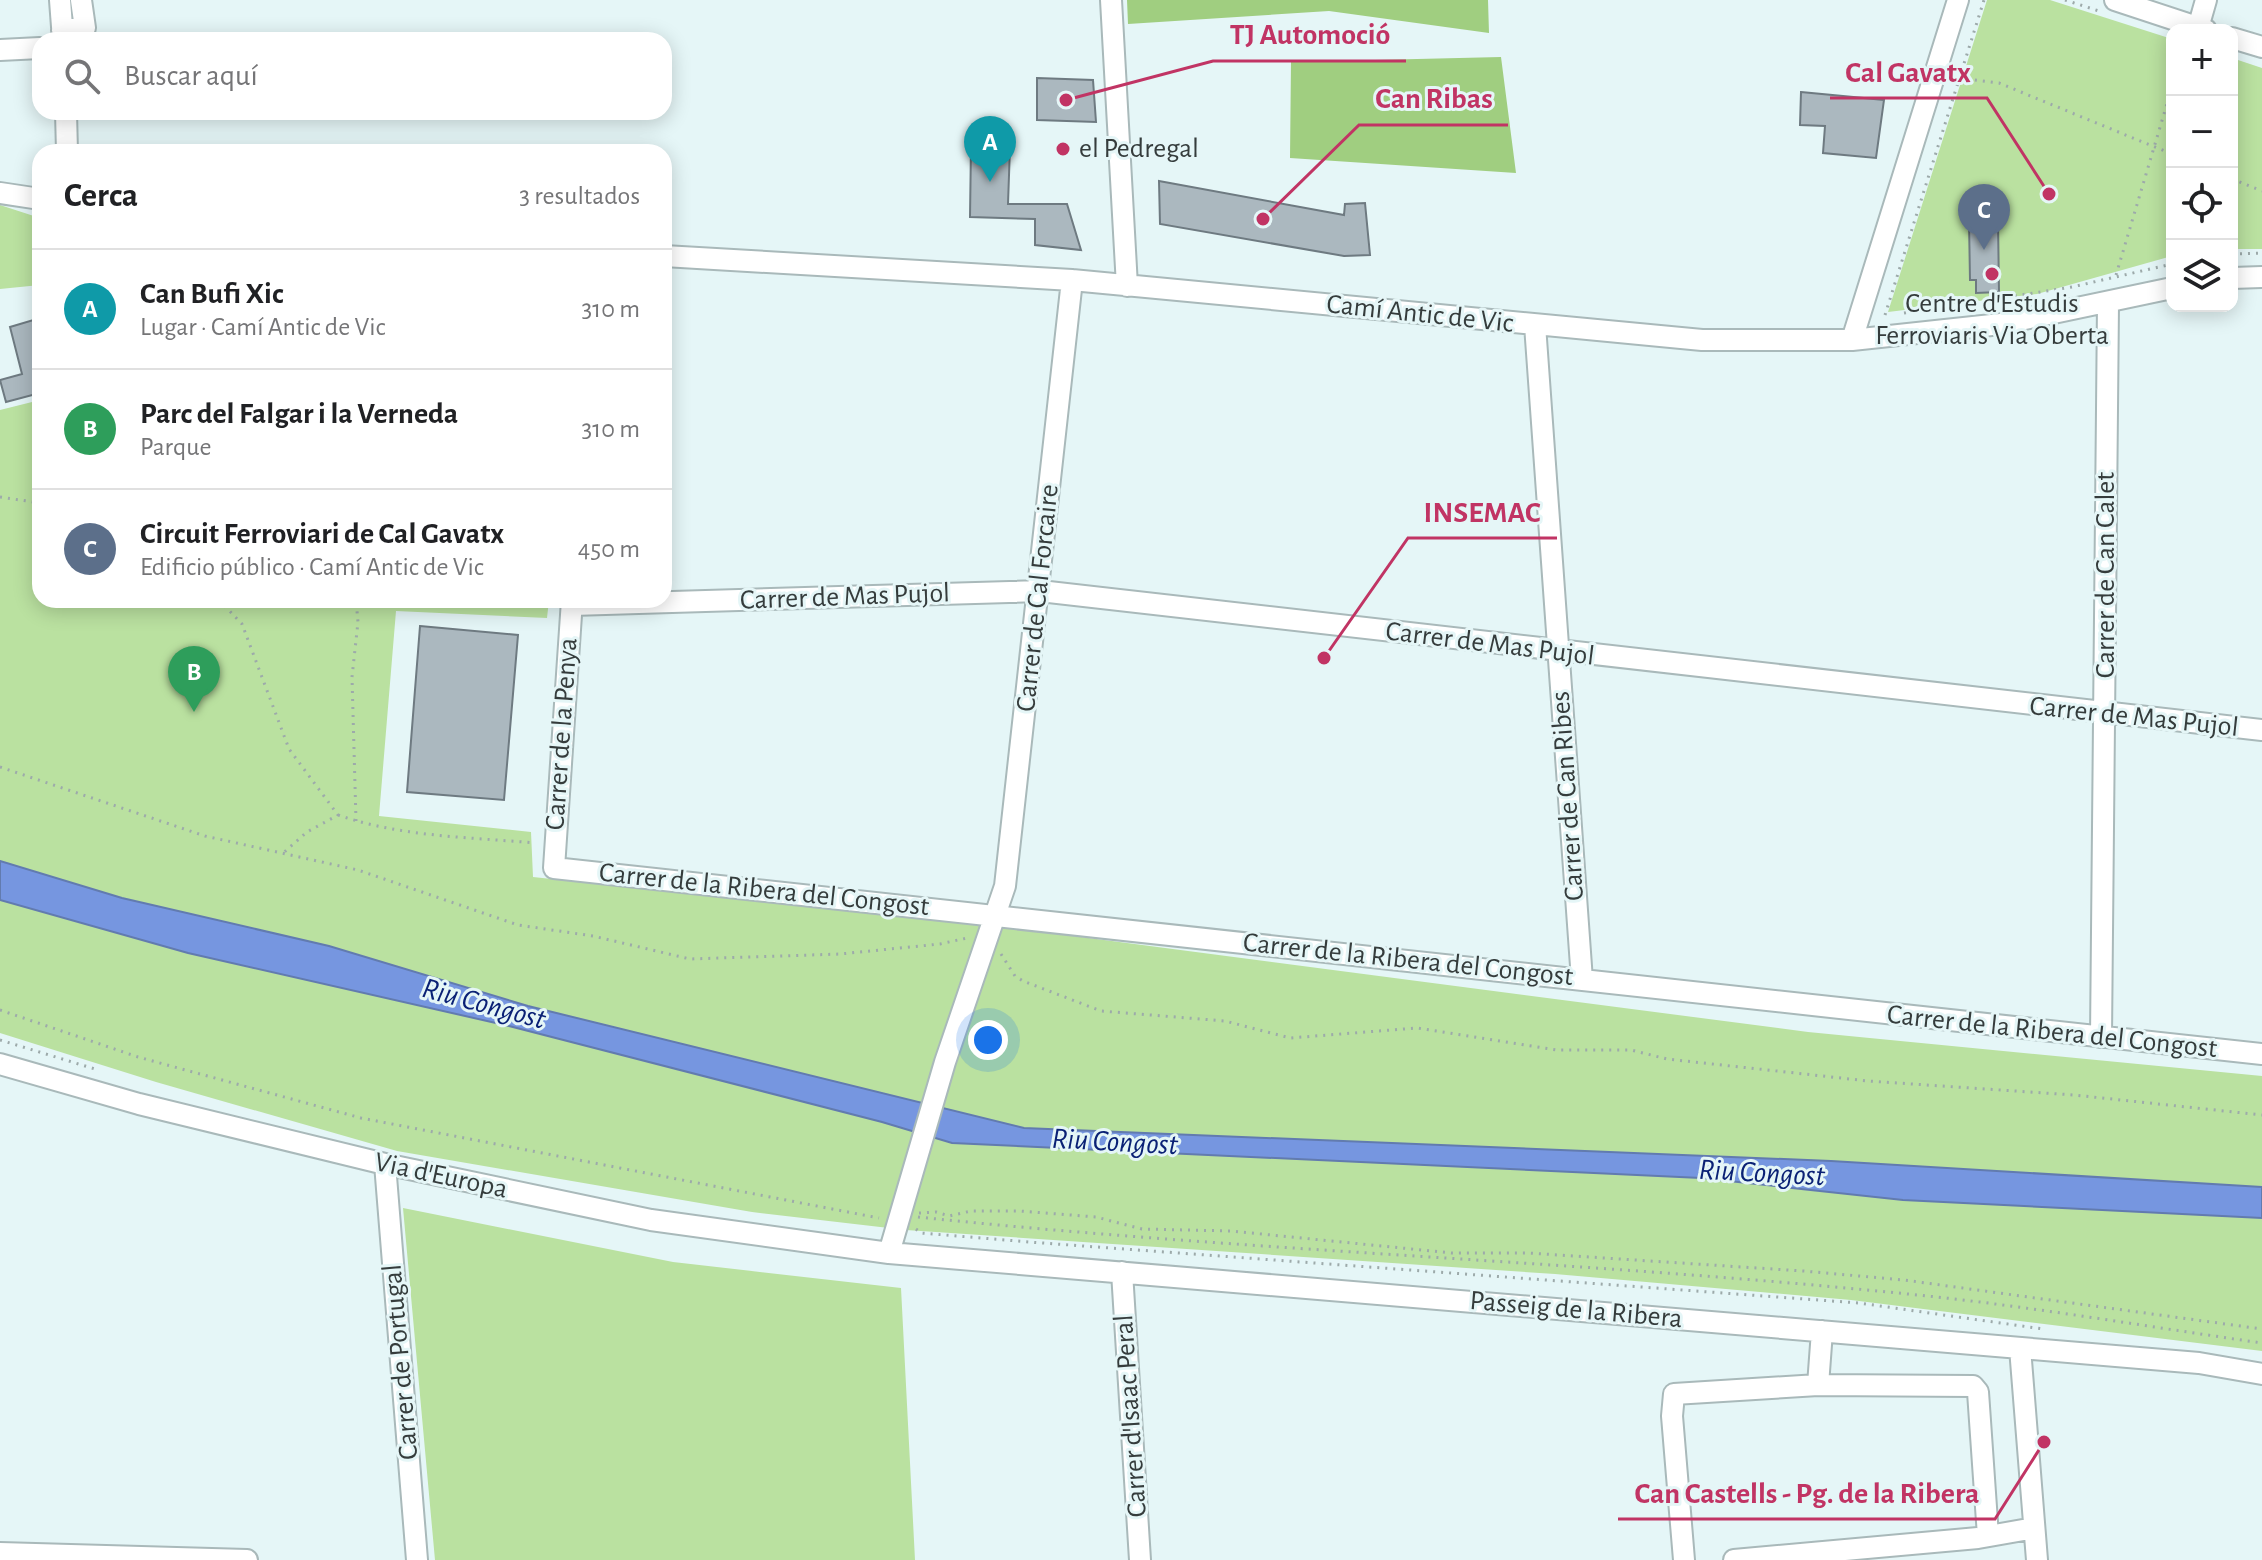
<!DOCTYPE html>
<html lang="es">
<head>
<meta charset="utf-8">
<style>
  body { margin:0; font-family:"Alegreya Sans",sans-serif; background:#f6f6f6; color:#202124 }
  .controls { position:absolute; right:24px; top:24px; display:grid; overflow:hidden; border-radius:16px; box-shadow:0 4px 20px #0003 }
  .controls button { width:72px; height:72px; display:grid; place-items:center; padding:0; border:0; border-bottom:2px solid #e0e0e0; background:#fff; color:#202124; font:40px sans-serif }
  .you { position:absolute; left:988px; top:1040px; width:28px; height:28px; margin:-20px; border:6px solid #fff; border-radius:50%; background:#1a73e8; box-shadow:0 0 0 12px #1a73e833 }
  .badge { display:grid; place-items:center; width:52px; height:52px; border-radius:50%; background:#c13464; color:#fff; font-size:26px; font-weight:700 }
  .pin { position:absolute; translate:-50% -66px; filter:drop-shadow(0 2px 4px #0008) }
  .pin::after { content:''; position:absolute; top:42px; width:28px; height:24px; background:inherit; clip-path:polygon(0 0,100% 0,50% 100%) }
  .list { margin:0; padding:0; list-style:none }
  h2 { display:flex; justify-content:space-between; align-items:center; height:104px; margin:0; padding:0 32px; font-size:34px }
  h2 small { font-size:26px; font-weight:400; color:#757577 }
  .list li { display:grid; grid-template-columns:52px 1fr auto; gap:24px; align-items:center; box-sizing:border-box; height:120px; padding:0 32px; border-top:2px solid #e0e0e0 }
  .list b { display:block; font-size:30px; white-space:nowrap }
  .list p { margin:0; font-size:26px; white-space:nowrap; color:#757577 }
  .list em { font-size:26px; font-style:normal; color:#757577 }
  .icon { flex:none; width:44px; height:44px; fill:none; stroke:currentColor; stroke-width:2; stroke-linecap:round; stroke-linejoin:round }
  .map { position:relative; flex:none; width:2262px; height:1560px; overflow:hidden }
  .search { position:absolute; background:#fff; box-shadow:0 4px 20px #0003; left:32px; top:32px; width:640px; height:88px; display:flex; align-items:center; gap:20px; box-sizing:border-box; padding:0 28px; border-radius:24px; color:#757577; font-size:30px }
  .panel { position:absolute; background:#fff; box-shadow:0 4px 20px #0003; left:32px; top:144px; width:640px; height:464px; border-radius:24px }
  .map>svg:first-child { display:block }
</style>
</head>
<body>
<div class="map">
<svg width="2262" height="1560" viewBox="0 0 2262 1560">
  <rect width="100%" height="100%" fill="#e5f6f7"/>
  <path fill="#bae1a0" d="M 1987,0 L 2050,0 L 2172,39 L 2172,256 L 2037,294 L 1888,312 Z
    M 2232,58 L 2262,68 L 2262,249 L 2232,249 Z
    M 0,205 L 40,218 L 40,285 L 0,289 Z
    M 40,400 L 40,600 L 549,600 L 547,618 L 396,611 L 379,816 L 531,832 L 533,877 L 1020,929 L 1808,1032 L 2262,1076 L 2262,1187 L 1831,1161 L 1024,1128 L 528,1006 L 329,946 L 122,898 L 0,861 L 0,410 Z
    M 0,900 L 188,953 L 509,1026 L 882,1122 L 952,1143 L 1701,1178 L 1903,1200 L 2262,1218 L 2262,1351 L 1851,1300 L 1555,1274 L 906,1230 L 752,1212 L 397,1151 L 156,1082 L 0,1033 Z
    M 403,1208 L 673,1262 L 901,1288 L 915,1560 L 435,1560 Z"/>
  <path fill="#a0ce80" d="M 1127,0 L 1488,0 L 1489,33 L 1329,11 L 1128,24 Z
    M 1501,57 L 1516,173 L 1290,158 L 1291,62 Z"/>
  <path fill="#7696e0" stroke="#627baf" stroke-width="2" d="M 0,861 L 122,898 L 329,946 L 528,1006 L 1024,1128 L 1831,1161 L 2262,1187 L 2262,1218 L 1903,1200 L 1701,1178 L 952,1143 L 882,1122 L 509,1026 L 188,953 L 0,900 Z"/>
  <path fill="#abb8bf" stroke="#6e7a81" stroke-width="2" d="M 1037,78 L 1093,80 L 1096,122 L 1037,120 Z
    M 1801,92 L 1884,100 L 1876,158 L 1823,153 L 1825,126 L 1800,125 Z
    M 971,146 L 1010,147 L 1008,204 L 1067,204 L 1081,250 L 1035,245 L 1035,219 L 970,217 Z
    M 1159,181 L 1344,215 L 1345,204 L 1365,203 L 1370,255 L 1344,256 L 1160,224 Z
    M 1998,220 L 1999,292 L 1976,293 L 1976,280 L 1970,280 L 1969,221 Z
    M 40,318 L 40,393 L 6,402 L 0,380 L 22,374 L 10,327 Z
    M 420,626 L 518,635 L 504,800 L 407,792 Z"/>
  <g fill="none" stroke-linecap="round" stroke-linejoin="round">
    <g stroke="#a9b9ba" stroke-width="24">
      <path id="minor" d="M 60,0 L 63,40
        M 1111,0 L 1127,286
        M 2115,0 L 2206,30
        M 2198,28 L 2206,0
        M 62,30 L 85,28 L 81,0
        M 2232,38 L 2262,47
        M 0,50 L 40,48
        M 66,112 L 67,152
        M 0,193 L 40,199
        M 664,256 L 1072,280 L 1702,340 L 1852,340 L 2001,324 L 2172,288
        M 2232,278 L 2262,277
        M 1535,325 L 1582,980
        M 1852,340 L 1958,0
        M 572,600 L 554,868 L 2262,1054
        M 572,605 L 1040,591 L 2262,730
        M 2101,1037 L 2108,304
        M 0,1064 L 139,1104 L 385,1164 L 651,1220 L 889,1253 L 2199,1363 L 2262,1374
        M 385,1164 L 417,1560
        M 889,1253 L 945,1062 L 1005,886 L 1072,280
        M 1122,1272 L 1140,1560
        M 2020,1348 L 2037,1560
        M 1818,1385 L 1973,1386 L 1978,1392 L 1988,1536
        M 0,1553 L 247,1560
        M 1684,1560 L 1672,1416 L 1674,1394 L 1818,1385 L 1822,1331
        M 1734,1560 L 1978,1538 L 2034,1528"/>
    </g>
    <path stroke="#9daaaa" stroke-width="3" stroke-dasharray="2 6" stroke-linecap="butt" d="M 2065,0 L 2099,11
      M 1959,78 L 1999,83 L 2172,154
      M 2232,179 L 2262,191
      M 2232,254 L 2262,253
      M 2116,275 L 2172,87
      M 1904,313 L 2072,287 L 2172,264
      M 1885,315 L 1984,0
      M 0,497 L 40,503
      M 219,600 L 242,624 L 289,749 L 338,815 L 307,832 L 282,854
      M 0,767 L 205,836 L 358,870 L 518,925 L 593,936 L 690,959 L 840,954 L 940,944 L 967,938
      M 338,815 C 402,837 468,837 535,843
      M 356,821 L 352,677 L 358,622 L 356,600
      M 1001,954 L 1015,976 L 1023,981 L 1101,1011 L 1225,1021 L 1290,1038 L 1417,1028 L 1557,1050 L 1631,1050 L 1667,1059 L 1868,1081 L 2074,1095 L 2262,1115
      M 0,1010 L 138,1057 L 361,1118 L 879,1218
      M 0,1040 L 95,1069
      M 919,1213 L 936,1212 L 949,1216 L 971,1211 L 1020,1211 L 1096,1217 L 1142,1229 L 1231,1231 L 1452,1253 L 1528,1253 L 1803,1271 L 1904,1280 L 2262,1329
      M 918,1217 C 1260,1253 1604,1261 1946,1298 C 2052,1310 2157,1328 2262,1343
      M 916,1229 L 921,1233 L 1029,1242 L 1859,1303 L 2043,1329"/>
    <use href="#minor" stroke="#fff" stroke-width="20"/>
  </g>
  <g fill="#c13464" stroke="#e5f6f7" stroke-width="3">
    <circle cx="1063" cy="149" r="8"/>
    <circle cx="1992" cy="274" r="8"/>
  </g>
  <g text-anchor="middle" dominant-baseline="central" stroke-width="6" stroke-linejoin="round" paint-order="stroke">
    <g font-size="28" fill="#353c3c" stroke="#e5f6f7" text-anchor="start">
      <text x="1079" y="149">el Pedregal</text>
      <text x="1992" y="304" text-anchor="middle">Centre d’Estudis<tspan x="1992" dy="32">Ferroviaris Via Oberta</tspan></text>
    </g>
    <g font-size="28" fill="#353c3c" stroke="#e5f6f7">
      <text transform="translate(1420 314) rotate(6)">Camí Antic de Vic</text>
      <text transform="translate(2106 575) rotate(-90)">Carrer de Can Calet</text>
      <text transform="translate(845 597) rotate(-2)">Carrer de Mas Pujol</text>
      <text transform="translate(1038 598) rotate(-84)">Carrer de Cal Forcaire</text>
      <text transform="translate(1490 644) rotate(7)">Carrer de Mas Pujol</text>
      <text transform="translate(2134 717) rotate(6)">Carrer de Mas Pujol</text>
      <text transform="translate(562 734) rotate(-86)">Carrer de la Penya</text>
      <text transform="translate(1568 796) rotate(-94)">Carrer de Can Ribes</text>
      <text transform="translate(764 890) rotate(6)">Carrer de la Ribera del Congost</text>
      <text transform="translate(1408 960) rotate(6)">Carrer de la Ribera del Congost</text>
      <text transform="translate(2052 1032) rotate(6)">Carrer de la Ribera del Congost</text>
      <text transform="translate(441 1176) rotate(12)">Via d'Europa</text>
      <text transform="translate(1576 1310) rotate(5)">Passeig de la Ribera</text>
      <text transform="translate(401 1362) rotate(-95)">Carrer de Portugal</text>
      <text transform="translate(1131 1416) rotate(-94)">Carrer d'Isaac Peral</text>
    </g>
    <g font-size="30" font-style="italic" fill="#0a2175" stroke="#e5f6f7">
      <text transform="translate(484 1004) rotate(15)">Riu Congost</text>
      <text transform="translate(1115 1142) rotate(3)">Riu Congost</text>
      <text transform="translate(1762 1173) rotate(3)">Riu Congost</text>
    </g>
  </g>
  <path fill="none" stroke="#c13464" stroke-width="3" d="M1066 100L1213 61H1406M2049 194L1987 98H1830M1263 219L1359 125H1508M1324 658L1408 538H1557M2044 1442L1995 1519H1618"/>
  <g fill="#c13464" stroke="#e5f6f7" stroke-width="3">
    <circle cx="1066" cy="100" r="8"/>
    <circle cx="2049" cy="194" r="8"/>
    <circle cx="1263" cy="219" r="8"/>
    <circle cx="1324" cy="658" r="8"/>
    <circle cx="2044" cy="1442" r="8"/>
  </g>
  <g font-size="30" text-anchor="middle" font-weight="bold" fill="#c13464" stroke="#e5f6f7" stroke-width="6" stroke-linejoin="round" paint-order="stroke">
    <text x="1310" y="44">TJ Automoció</text>
    <text x="1908" y="82">Cal Gavatx</text>
    <text x="1434" y="108">Can Ribas</text>
    <text x="1482" y="522">INSEMAC</text>
    <text x="1807" y="1503">Can Castells - Pg. de la Ribera</text>
  </g>
</svg>
<div class="controls">
<button>+</button>
<button>−</button>
<button><svg class="icon" aria-label="locate" viewBox="0 0 24 24"><circle cx="12" cy="12" r="6"/><path d="M12 2v4M12 18v4M2 12h4M18 12h4"/></svg></button>
<button><svg class="icon" aria-label="layers" viewBox="0 0 24 24"><path d="M12 4l9 5-9 5-9-5zM3 14l9 5 9-5"/></svg></button>
</div>
<div class="you"></div>
<div class="pin badge" style="left:990px;top:182px;background:#0f9aa8">A</div>
<div class="pin badge" style="left:194px;top:712px;background:#2e9e5b">B</div>
<div class="pin badge" style="left:1984px;top:250px;background:#5c6f8a">C</div>
<div class="search"><svg class="icon" aria-label="search" viewBox="0 0 24 24"><circle cx="10" cy="10" r="6"/><path d="M15 15l6 6"/></svg>Buscar aquí</div>
<section class="panel">
<h2>Cerca<small>3 resultados</small></h2>
<ul class="list">
<li><span class="badge" style="background:#0f9aa8">A</span><div><b>Can Bufi Xic</b><p>Lugar · Camí Antic de Vic</p></div><em>310 m</em></li>
<li><span class="badge" style="background:#2e9e5b">B</span><div><b>Parc del Falgar i la Verneda</b><p>Parque</p></div><em>310 m</em></li>
<li><span class="badge" style="background:#5c6f8a">C</span><div><b>Circuit Ferroviari de Cal Gavatx</b><p>Edificio público · Camí Antic de Vic</p></div><em>450 m</em></li>
</ul>
</section>
</div>
</body>
</html>
